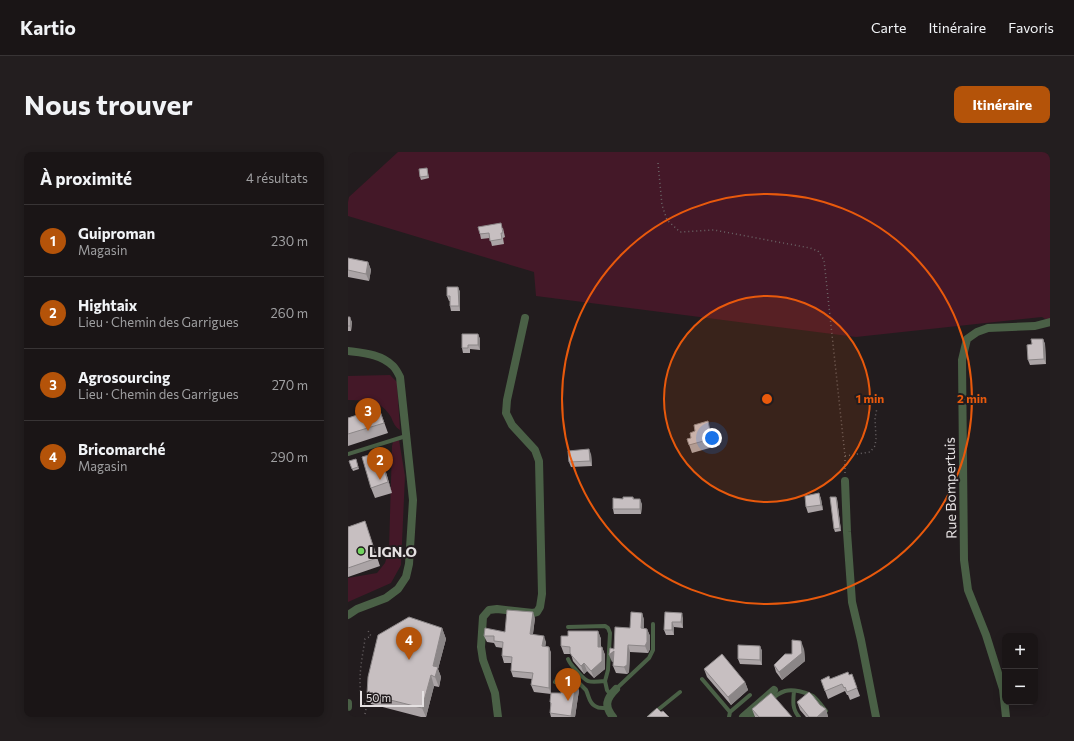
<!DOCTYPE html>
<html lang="fr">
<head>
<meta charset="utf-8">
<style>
  body { margin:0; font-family:Commissioner,sans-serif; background:#231e1f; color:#f1f3f6 }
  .controls { position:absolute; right:12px; bottom:12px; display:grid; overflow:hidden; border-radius:8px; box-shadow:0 2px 10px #0003 }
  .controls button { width:36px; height:36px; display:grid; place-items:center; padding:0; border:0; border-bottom:1px solid #383435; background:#1a1516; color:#f1f3f6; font:20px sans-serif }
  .scale { position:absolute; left:12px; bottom:10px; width:64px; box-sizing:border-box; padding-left:4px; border:2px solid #e5e1e2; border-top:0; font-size:11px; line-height:14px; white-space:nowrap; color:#e5e1e2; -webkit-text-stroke:3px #221c1e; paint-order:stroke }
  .you { position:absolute; left:364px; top:286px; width:14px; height:14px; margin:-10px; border:3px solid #fff; border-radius:50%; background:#1a73e8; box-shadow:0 0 0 6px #1a73e833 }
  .badge { display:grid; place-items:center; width:26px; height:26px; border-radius:50%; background:#b45309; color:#fff; font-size:13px; font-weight:700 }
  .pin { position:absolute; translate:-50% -33px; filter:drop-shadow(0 1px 2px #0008) }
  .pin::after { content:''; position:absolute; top:21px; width:14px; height:12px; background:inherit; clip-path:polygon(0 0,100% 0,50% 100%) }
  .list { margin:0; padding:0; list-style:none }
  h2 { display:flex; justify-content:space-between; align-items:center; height:52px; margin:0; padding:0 16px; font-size:17px }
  h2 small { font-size:13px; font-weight:400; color:#9f9fa1 }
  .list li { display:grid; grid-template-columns:26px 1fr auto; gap:12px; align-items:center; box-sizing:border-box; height:72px; padding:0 16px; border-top:1px solid #383435 }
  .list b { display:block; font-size:15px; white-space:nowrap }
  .list p { margin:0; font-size:13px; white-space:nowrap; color:#9f9fa1 }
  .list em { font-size:13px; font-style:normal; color:#9f9fa1 }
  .map { position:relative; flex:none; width:702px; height:565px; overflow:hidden; border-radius:8px }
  header { display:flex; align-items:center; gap:24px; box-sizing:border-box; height:56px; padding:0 20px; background:#1a1516; border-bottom:1px solid #383435 }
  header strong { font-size:19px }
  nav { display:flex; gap:22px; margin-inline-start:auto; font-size:14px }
  .intro { display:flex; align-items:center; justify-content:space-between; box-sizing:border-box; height:96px; padding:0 24px }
  h1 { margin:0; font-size:28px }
  .button { padding:10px 18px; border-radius:8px; background:#b45309; color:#fff; font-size:14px; font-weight:700 }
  main { display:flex; gap:24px; padding:0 24px }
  aside { flex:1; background:#1a1516; border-radius:8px; box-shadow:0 2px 10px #0003 }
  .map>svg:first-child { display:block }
</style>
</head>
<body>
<header>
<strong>Kartio</strong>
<nav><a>Carte</a><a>Itinéraire</a><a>Favoris</a></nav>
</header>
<div class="intro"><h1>Nous trouver</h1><a class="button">Itinéraire</a></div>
<main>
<aside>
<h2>À proximité<small>4 résultats</small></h2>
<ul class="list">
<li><span class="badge">1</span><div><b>Guiproman</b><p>Magasin</p></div><em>230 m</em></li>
<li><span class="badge">2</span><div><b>Hightaix</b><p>Lieu · Chemin des Garrigues</p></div><em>260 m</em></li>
<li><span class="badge">3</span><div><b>Agrosourcing</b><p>Lieu · Chemin des Garrigues</p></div><em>270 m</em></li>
<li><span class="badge">4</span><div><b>Bricomarché</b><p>Magasin</p></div><em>290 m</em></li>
</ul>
</aside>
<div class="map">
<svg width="702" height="565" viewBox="0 0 702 565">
  <rect width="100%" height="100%" fill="#221c1e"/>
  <path fill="#441828" d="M 50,0 L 702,0 L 702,170 L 694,165 L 508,185 L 188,144 L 186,120 L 0,64 L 0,50 L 1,45 Z
    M 42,223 L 49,230 L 52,278 C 47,275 45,270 43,265 C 32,247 19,249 0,248 L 0,224 Z
    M 51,288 L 57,324 L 53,413 L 43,431 L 0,450 L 0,426 L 29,421 L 37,411 L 41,397 L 44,294 L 45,290 Z"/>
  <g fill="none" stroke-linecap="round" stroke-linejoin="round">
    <path stroke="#6b6567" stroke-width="1.5" stroke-dasharray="1 3" stroke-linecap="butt" d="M 310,11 L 314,53 L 319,68 L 332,80 L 366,78 L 462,96 L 470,99 L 476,108 L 497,304 L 497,321
      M 497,304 L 522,300 L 527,294 L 528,287 L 527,266 L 529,256
      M 17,562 L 19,552 L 13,551 C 13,543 12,536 12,529 C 12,515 15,501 17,487 L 23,484 L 19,477"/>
    <path stroke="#4a6046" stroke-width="4" d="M 0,302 L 58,284
      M 220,475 L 257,474 L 260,476 L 262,481 L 260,518 L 257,529 L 259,538 L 262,542
      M 220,507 C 222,512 225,515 228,518 C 239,531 240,531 257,529
      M 354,527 L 382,560 L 381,565
      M 207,530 C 216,516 222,521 231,531 C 233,533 236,536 238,538 C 241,544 241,551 247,554 C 251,557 255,556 259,556
      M 268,537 L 301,506 L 305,498 L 305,472
      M 446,539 C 445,549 444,557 451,565
      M 423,548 C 427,544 431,541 437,539 C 445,537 458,540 465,544 C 470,548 474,554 478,559
      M 382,560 L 402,543
      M 301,565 L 332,540
      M 403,565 L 410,559"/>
    <path stroke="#4a6046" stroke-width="8" d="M 0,199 C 16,201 33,202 45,214 C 48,217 50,221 52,225 L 65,348 L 61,412 L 58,425 L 50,437 L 38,446 L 9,457 L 0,463
      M 497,329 L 499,380 L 504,450 L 513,488 L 528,565
      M 0,551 L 0,555
      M 150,565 L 147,541 L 135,508 L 133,495 L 135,465 L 141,458 L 149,457 L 185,461 L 189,460 L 192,455 L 194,442 L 191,309 L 187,298 L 164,273 L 158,261 L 159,248 L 177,166
      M 265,565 C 256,554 258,547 268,537
      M 395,565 L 426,538
      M 658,565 L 655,537 L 638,483 L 620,438 L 616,408 L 614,208 L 619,187 L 629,180 L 640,176 L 687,174 L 702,170"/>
  </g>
  <path fill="#aba4a6" d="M 79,16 L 81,26 L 73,28 L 72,25 Z
    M 155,76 L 157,85 L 155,86 L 156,92 L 144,94 L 142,86 L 133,87 L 132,82 Z
    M 0,106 L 20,110 L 23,118 L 21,129 L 0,125 Z
    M 110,135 L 112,140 L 112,159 L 103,159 L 102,154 L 102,149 L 101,149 L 99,144 Z
    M 0,165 L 4,170 L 3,179 L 0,179 Z
    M 130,182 L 132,187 L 132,198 L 122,197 L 122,201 L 115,201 L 114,196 Z
    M 695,187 L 697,192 L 698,212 L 682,213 L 680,208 L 684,192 Z
    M 31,256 L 40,281 L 0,294 L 0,266 Z
    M 367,277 L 372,293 L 344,301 L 339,287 Z
    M 243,302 L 244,314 L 223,315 L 221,310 Z
    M 8,307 L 11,317 L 5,319 L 1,309 Z
    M 35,310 L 44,341 L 27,346 L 23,336 Z
    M 471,341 L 473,347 L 475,358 L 460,361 L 458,355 Z
    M 285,345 L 286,347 L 294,352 L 293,362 L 266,362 L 265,357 L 275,347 Z
    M 488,345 L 489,347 L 493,379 L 487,380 L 486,377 Z
    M 17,369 L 32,414 L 0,425 L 0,375 Z
    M 317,460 L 335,466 L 335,476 L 326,475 L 326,483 L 318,483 L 316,478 Z
    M 294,461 L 296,468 L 296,476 L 299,477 L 302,484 L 302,497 L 300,501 L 282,500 L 281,520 L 279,522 L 268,521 L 265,514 L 266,509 L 264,510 L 282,476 Z
    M 187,466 L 185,482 L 198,490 L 197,494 L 201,495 L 203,501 L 203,541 L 213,541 L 231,538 L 227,565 L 203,565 L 202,561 L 203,554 L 202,550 L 203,542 L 186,540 L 183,533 L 184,527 L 165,525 L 163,519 L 164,511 L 156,511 L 154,504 L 155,496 L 148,495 L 146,491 L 139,490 L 136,484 L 157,480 Z
    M 94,476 L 98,487 L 90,517 L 93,525 L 91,535 L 86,534 L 78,565 L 73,565 L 23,552 L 19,542 Z
    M 250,479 L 253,487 L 253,495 L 254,495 L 257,503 L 257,517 L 246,526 L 239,519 L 236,522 L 225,509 L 223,502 L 216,502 L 213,494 L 220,484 Z
    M 412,494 L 414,499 L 414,513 L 392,512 L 390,507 Z
    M 456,497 L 457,509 L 434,528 L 428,520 L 426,513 L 444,502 Z
    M 356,517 L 397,530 L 400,538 L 383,553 L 359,525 Z
    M 501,523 L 509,536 L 512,544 L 502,548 L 500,543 L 499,543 L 497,539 L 480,547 L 473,528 L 482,527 Z
    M 449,550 L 472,553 L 478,557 L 480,565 L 458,565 L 452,558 Z
    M 404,557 L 444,565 L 407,565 Z"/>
  <path fill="#8b8687" d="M 20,110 L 23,118 L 21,129 L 18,122 Z
    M 110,135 L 112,140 L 112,159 L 111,154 Z
    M 2,165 L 4,170 L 3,179 L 2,174 Z
    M 130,182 L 132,187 L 132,198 L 130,193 Z
    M 695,187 L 697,192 L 698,212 L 696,207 Z
    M 241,297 L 243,302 L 244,314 L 242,309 Z
    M 31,300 L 35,310 L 44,341 L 40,330 Z
    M 471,341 L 473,347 L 475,358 L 473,353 Z
    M 488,345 L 489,347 L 493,379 L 492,376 Z
    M 292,347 L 294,352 L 293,362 L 292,357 Z
    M 185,460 L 187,466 L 184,488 L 182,482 Z
    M 294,461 L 296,468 L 296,483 L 293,476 Z
    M 334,461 L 335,466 L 335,476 L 333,470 Z
    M 324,470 L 326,475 L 326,483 L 324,478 Z
    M 94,476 L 98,487 L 90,517 L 93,525 L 91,535 L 87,525 L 85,514 Z
    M 299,477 L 302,484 L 302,497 L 300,501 L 297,494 Z
    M 250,479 L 253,487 L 252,503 L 250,495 Z
    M 196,484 L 198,490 L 197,500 L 194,494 Z
    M 453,489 L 456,497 L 457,509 L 434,528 L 431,520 Z
    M 280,493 L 282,500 L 281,520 L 279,522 L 276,515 Z
    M 412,494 L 414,499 L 414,513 L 412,508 Z
    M 201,495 L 203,501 L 203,542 L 201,536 Z
    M 254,495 L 257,503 L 257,517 L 246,526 L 243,519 Z
    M 266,499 L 269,506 L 264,510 L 261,503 Z
    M 236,511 L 239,519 L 236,522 L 233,514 Z
    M 83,523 L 86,534 L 78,565 L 74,556 Z
    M 228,530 L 231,538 L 227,565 L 223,565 Z
    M 397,530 L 400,538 L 383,553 L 380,545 Z
    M 478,557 L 480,565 L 469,565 Z"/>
  <path fill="#c7bfc1" stroke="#8b8687" d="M 79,16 L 80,24 L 72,25 L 71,17 Z
    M 153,71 L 155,81 L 153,81 L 154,87 L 142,89 L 141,81 L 132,82 L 130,75 Z
    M 0,106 L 20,110 L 18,122 L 0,118 Z
    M 99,135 L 110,135 L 111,154 L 102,154 L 102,144 L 99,144 Z
    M 0,165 L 2,165 L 2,174 L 0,174 Z
    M 114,182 L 130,182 L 130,193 L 120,193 L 120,196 L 114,196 Z
    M 683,187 L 695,187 L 696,207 L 680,208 L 679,193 L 684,192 Z
    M 31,256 L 36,271 L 0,282 L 0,266 Z
    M 360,269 L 362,279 L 367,277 L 370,285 L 341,293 L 339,287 L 343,286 L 342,281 L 347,279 L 346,273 Z
    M 241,297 L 242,309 L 221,310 L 220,299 Z
    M 31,300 L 40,330 L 23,336 L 14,305 Z
    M 8,307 L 10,315 L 4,317 L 1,309 Z
    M 471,341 L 473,353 L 458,355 L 457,344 Z
    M 275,345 L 285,345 L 285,347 L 292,347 L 292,357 L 265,357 L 265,346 L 275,347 Z
    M 482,345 L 488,345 L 492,376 L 486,377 Z
    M 17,369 L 29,406 L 0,416 L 0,375 Z
    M 159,458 L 185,460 L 182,482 L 196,484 L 194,494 L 201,495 L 201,536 L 183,533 L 185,521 L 163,519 L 164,505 L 154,504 L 155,490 L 146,489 L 146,484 L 136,484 L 137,476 L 157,480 Z
    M 283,460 L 294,461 L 293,476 L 299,477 L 299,490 L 297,494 L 280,493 L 279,513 L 276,515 L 265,514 L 266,499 L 261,503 L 262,496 L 266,497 L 267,475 L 282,476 Z
    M 317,460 L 334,461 L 333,470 L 324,470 L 324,478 L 316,478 Z
    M 61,465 L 94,476 L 85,514 L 90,515 L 87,525 L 83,523 L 74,556 L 19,542 L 20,525 L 30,483 Z
    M 220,479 L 250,479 L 250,495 L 254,495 L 254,509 L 243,519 L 236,511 L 233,514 L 224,504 L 222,501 L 222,495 L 213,494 L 213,484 L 220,484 Z
    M 444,488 L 453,489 L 454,501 L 431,520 L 426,513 L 437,502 L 444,502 Z
    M 390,493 L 412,494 L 412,508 L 390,507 Z
    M 374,502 L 397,530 L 380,545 L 356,517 Z
    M 500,520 L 501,523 L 504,522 L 509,536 L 499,540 L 497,535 L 496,536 L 494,532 L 477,539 L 473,528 L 481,524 L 482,527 Z
    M 213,528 L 228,530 L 223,564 L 202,561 L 203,551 L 202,550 L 203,541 L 213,541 Z
    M 461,540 L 465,544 L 472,553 L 478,557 L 469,565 L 461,565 L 449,550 Z
    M 423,541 L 444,565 L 411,565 L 404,557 Z
    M 309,556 L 313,560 L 315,559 L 321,565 L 299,565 Z"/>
  <circle cx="419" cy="247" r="103" fill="#e8590c" fill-opacity=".12"/>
  <g fill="none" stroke="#e8590c" stroke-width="2">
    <circle cx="419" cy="247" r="103"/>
    <circle cx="419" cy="247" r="205"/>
  </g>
  <circle fill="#71d35e" stroke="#221c1e" stroke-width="1.5" cx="13" cy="399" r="4"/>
  <g text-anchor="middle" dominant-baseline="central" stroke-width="4" stroke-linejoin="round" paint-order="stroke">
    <g font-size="14" fill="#e5e1e2" stroke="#221c1e">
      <text transform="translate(602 336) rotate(-91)">Rue Bompertuis</text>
    </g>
    <g font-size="14" font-weight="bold" fill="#e5e1e2" stroke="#221c1e" text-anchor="start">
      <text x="21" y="399">LIGN.O</text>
    </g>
  </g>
  <circle cx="419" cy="247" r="6" fill="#e8590c" stroke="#221c1e" stroke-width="2"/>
  <g font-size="12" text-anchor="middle" font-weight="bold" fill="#e8590c" stroke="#221c1e" stroke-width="4" stroke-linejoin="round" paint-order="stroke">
    <text x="522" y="251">1 min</text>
    <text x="624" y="251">2 min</text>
  </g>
</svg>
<div class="controls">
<button>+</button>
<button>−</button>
</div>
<div class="scale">50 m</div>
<div class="you"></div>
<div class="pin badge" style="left:220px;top:549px">1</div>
<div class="pin badge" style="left:32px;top:328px">2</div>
<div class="pin badge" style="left:20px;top:279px">3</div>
<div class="pin badge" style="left:61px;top:508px">4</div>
</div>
</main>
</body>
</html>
